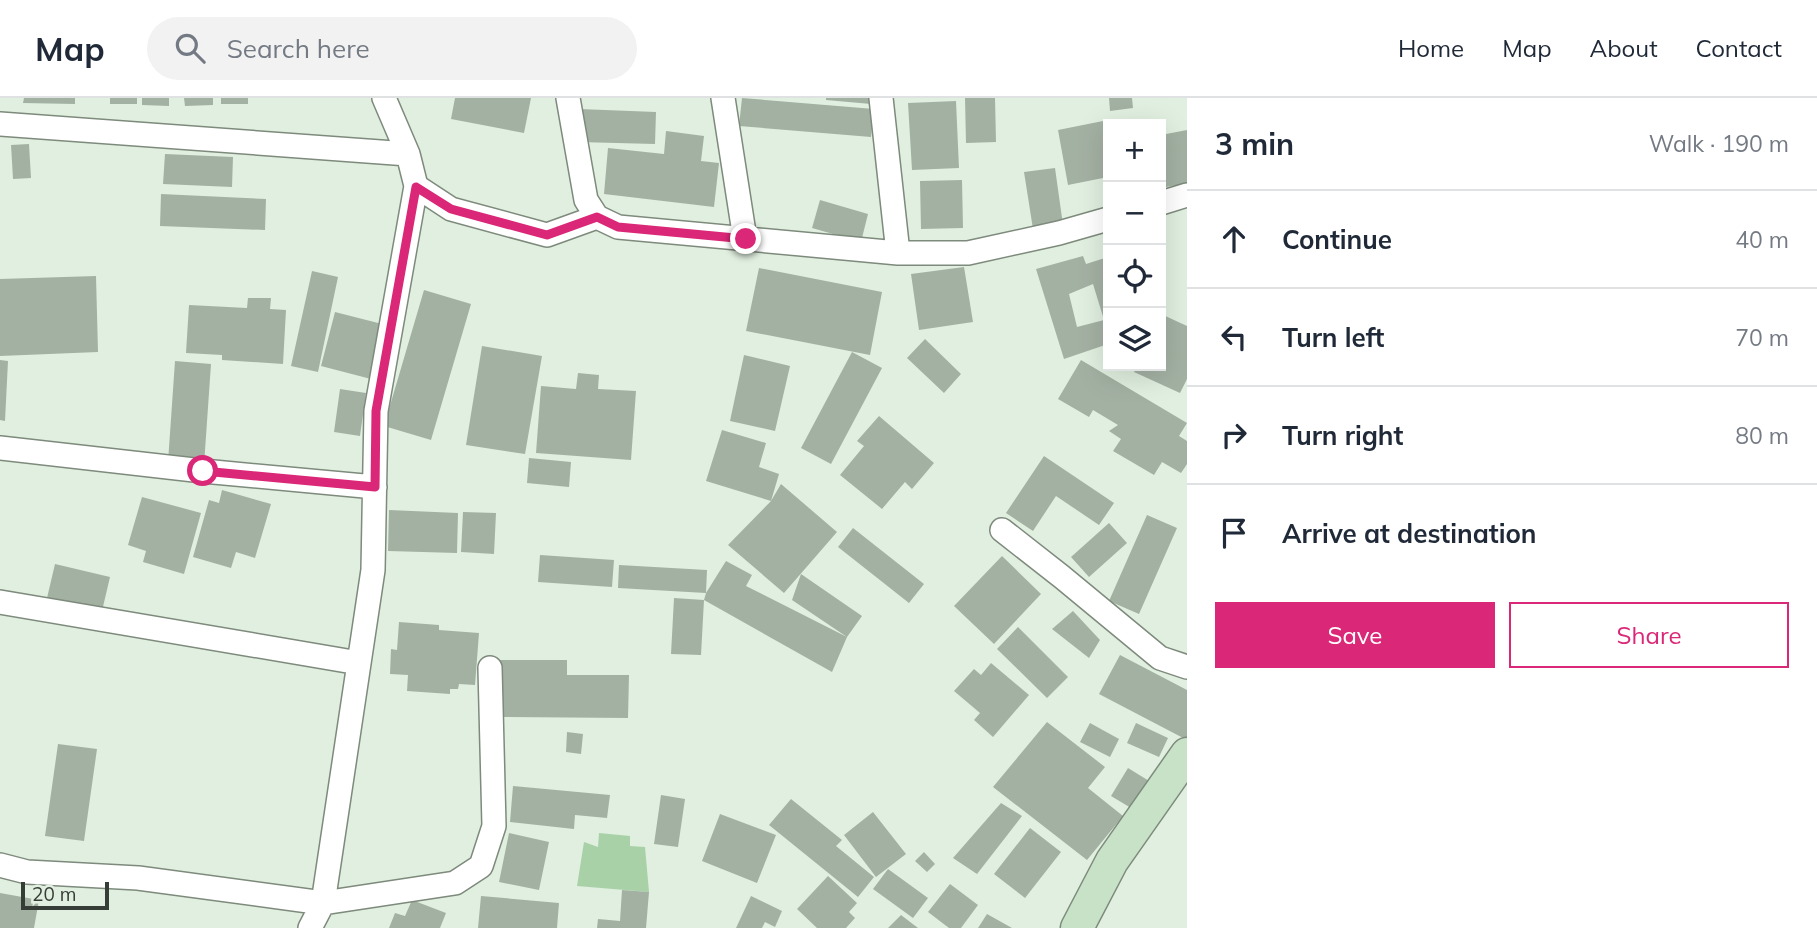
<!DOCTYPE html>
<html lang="en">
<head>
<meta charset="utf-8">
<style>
  body { margin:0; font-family:Mulish,sans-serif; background:#f2f2f3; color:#1f2937 }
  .controls { position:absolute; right:21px; top:21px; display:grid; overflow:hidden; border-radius:0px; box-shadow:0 7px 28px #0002 }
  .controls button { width:63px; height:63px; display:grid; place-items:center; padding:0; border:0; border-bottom:2px solid #e0e1e3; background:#fff; color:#1f2937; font:35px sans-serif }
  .scale { position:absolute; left:21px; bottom:18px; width:88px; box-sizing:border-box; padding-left:7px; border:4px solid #363c36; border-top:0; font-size:19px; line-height:24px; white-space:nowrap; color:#363c36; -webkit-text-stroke:5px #e0efdf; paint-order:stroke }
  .stop { position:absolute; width:21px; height:21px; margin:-16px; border:5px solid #db2777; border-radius:50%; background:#fff }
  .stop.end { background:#db2777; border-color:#fff; box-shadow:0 2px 7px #0008 }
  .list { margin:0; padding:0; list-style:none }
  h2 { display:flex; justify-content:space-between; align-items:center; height:91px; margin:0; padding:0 28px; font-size:30px }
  h2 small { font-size:23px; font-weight:400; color:#747a83 }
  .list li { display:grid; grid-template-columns:46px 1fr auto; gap:21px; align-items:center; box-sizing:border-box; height:98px; padding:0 28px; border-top:2px solid #e0e1e3 }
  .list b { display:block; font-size:26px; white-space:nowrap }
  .list em { font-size:23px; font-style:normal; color:#747a83 }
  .actions { display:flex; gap:14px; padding:21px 28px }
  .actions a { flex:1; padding:16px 0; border:2px solid #db2777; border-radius:0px; text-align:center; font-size:24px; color:#db2777 }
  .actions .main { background:#db2777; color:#fff }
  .icon { flex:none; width:38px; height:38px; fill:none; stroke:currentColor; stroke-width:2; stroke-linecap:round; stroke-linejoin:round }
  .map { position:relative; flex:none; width:1187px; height:830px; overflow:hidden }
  header { display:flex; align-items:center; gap:42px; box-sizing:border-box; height:98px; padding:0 35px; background:#fff; border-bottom:2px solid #e0e1e3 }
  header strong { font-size:33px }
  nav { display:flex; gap:38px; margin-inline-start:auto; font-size:24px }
  .search { width:490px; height:63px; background:#f2f2f3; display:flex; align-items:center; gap:18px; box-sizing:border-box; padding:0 24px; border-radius:38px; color:#747a83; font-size:26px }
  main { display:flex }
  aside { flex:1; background:#fff }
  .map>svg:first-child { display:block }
</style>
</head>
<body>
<header>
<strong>Map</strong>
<div class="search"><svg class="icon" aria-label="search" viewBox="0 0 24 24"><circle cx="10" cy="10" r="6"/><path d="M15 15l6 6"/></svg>Search here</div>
<nav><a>Home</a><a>Map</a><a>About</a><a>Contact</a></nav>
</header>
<main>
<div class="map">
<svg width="1187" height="830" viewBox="0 0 1187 830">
  <rect width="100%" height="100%" fill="#e0efdf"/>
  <path fill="#a9d1a7" d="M 599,735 L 630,738 L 630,748 L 645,749 L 649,794 L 577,788 L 584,744 L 598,749 Z"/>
  <path fill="#a3b1a3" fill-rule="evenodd" d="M 24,0 L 75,0 L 75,6 L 23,5 Z
    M 110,0 L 137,0 L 137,6 L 110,6 Z
    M 142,0 L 169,0 L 169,8 L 142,7 Z
    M 184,0 L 213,0 L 213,7 L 185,8 Z
    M 221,0 L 248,0 L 248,6 L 221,6 Z
    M 455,0 L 531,0 L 524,35 L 451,21 Z
    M 742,0 L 874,11 L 871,39 L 739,28 Z
    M 826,0 L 872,0 L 871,6 L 826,2 Z
    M 965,0 L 995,0 L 996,44 L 966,45 Z
    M 1109,0 L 1132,0 L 1133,10 L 1110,13 Z
    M 956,3 L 959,70 L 912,72 L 908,5 Z
    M 579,11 L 656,14 L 655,46 L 578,44 Z
    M 1103,23 L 1108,50 L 1108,79 L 1068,87 L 1058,32 Z
    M 1187,32 L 1187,85 L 1161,90 L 1161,37 Z
    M 666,33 L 704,38 L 701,63 L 719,65 L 714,109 L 604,96 L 608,50 L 664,56 Z
    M 29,46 L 31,80 L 13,81 L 11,47 Z
    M 165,56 L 233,59 L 232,89 L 163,86 Z
    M 1055,70 L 1063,127 L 1033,131 L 1024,74 Z
    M 962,82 L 963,130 L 921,131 L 920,83 Z
    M 161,96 L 266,101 L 265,132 L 160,128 Z
    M 820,102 L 868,116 L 861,144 L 812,130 Z
    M 1083,158 L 1086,166 L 1108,159 L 1108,228 L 1106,229 L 1108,246 L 1064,261 L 1036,171 ZM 1093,186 L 1104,222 L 1077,229 L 1069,196 Z
    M 964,169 L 973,224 L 919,232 L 911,176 Z
    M 759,170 L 882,194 L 870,257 L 746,233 Z
    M 312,173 L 338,179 L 318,274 L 291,268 Z
    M 96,178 L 98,254 L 0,258 L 0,181 Z
    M 424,192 L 471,206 L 431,342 L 384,328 Z
    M 248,200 L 271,200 L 270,211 L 286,212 L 283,266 L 222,262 L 222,257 L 186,255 L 189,207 L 247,210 Z
    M 335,214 L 386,227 L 371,281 L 321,268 Z
    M 1161,216 L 1187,228 L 1187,281 L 1180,295 L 1134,274 L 1137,268 L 1161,268 Z
    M 925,241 L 961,276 L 944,295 L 907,260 Z
    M 482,248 L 542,258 L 525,356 L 466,347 Z
    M 852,254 L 882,270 L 831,366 L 801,350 Z
    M 744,257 L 790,268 L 775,333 L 730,323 Z
    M 0,262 L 8,263 L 5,323 L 0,322 Z
    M 1081,262 L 1187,325 L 1179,338 L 1187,343 L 1187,366 L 1181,375 L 1162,364 L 1154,377 L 1113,353 L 1121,341 L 1109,333 L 1118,327 L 1093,312 L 1089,319 L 1058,301 Z
    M 175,263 L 211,266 L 204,367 L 168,364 Z
    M 578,275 L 599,277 L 598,291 L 636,293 L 631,362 L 536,355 L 541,288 L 576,291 Z
    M 340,291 L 366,295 L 360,338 L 334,334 Z
    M 879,318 L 934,365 L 912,391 L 905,384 L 882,411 L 840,377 L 864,348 L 857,343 Z
    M 722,332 L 766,345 L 759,369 L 779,376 L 771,403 L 781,386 L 837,434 L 784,495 L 728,447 L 771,403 L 706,383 Z
    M 1044,358 L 1114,405 L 1099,427 L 1056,398 L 1033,433 L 1006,415 Z
    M 529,360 L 571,364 L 569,389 L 527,385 Z
    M 222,392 L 271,406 L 255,460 L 236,454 L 231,470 L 193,459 L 209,402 L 219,405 Z
    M 142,399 L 201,415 L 184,476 L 143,464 L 146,453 L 128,447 Z
    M 389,412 L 458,415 L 457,455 L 388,453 Z
    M 463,414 L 496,415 L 494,456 L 461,454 Z
    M 1147,417 L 1177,430 L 1139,516 L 1109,503 Z
    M 1109,425 L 1127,445 L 1089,479 L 1071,459 Z
    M 853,430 L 924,486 L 909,505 L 838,449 Z
    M 540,457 L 614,462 L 612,489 L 538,484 Z
    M 1002,458 L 1041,496 L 994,546 L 954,508 Z
    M 726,463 L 752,477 L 746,488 L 847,539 L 832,574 L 704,502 L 706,495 L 618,490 L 619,467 L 707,472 L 706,495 Z
    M 55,466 L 110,479 L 102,513 L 47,500 Z
    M 801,476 L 862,518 L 847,539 L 792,502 Z
    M 674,500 L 704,502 L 701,557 L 671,556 Z
    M 1073,513 L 1100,542 L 1089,560 L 1052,531 Z
    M 399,524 L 439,527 L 439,532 L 479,535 L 475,587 L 459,586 L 458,591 L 450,591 L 450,596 L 407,593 L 408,577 L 390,576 L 391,551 L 397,552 Z
    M 1018,529 L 1068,579 L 1047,600 L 997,551 Z
    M 1120,557 L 1187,592 L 1187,642 L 1099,596 Z
    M 498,562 L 567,562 L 567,577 L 629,577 L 628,620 L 497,619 Z
    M 991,565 L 1029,597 L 993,639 L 974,622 L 980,615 L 954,593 L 974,571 L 981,577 Z
    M 1047,624 L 1105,669 L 1088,690 L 1123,718 L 1087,762 L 993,689 Z
    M 1090,625 L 1119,641 L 1110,659 L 1080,644 Z
    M 1136,625 L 1168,640 L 1159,659 L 1127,645 Z
    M 567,634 L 583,636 L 581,656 L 566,654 Z
    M 58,646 L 97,651 L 84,743 L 45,738 Z
    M 1128,670 L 1154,686 L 1136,713 L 1111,698 Z
    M 513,688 L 610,697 L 607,720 L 575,717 L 574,731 L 510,724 Z
    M 661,697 L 685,701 L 678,749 L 654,746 Z
    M 791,701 L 842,742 L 836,748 L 874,779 L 858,799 L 769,727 Z
    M 1001,705 L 1022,718 L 977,776 L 953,760 Z
    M 873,714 L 906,756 L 876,779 L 844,737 Z
    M 720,716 L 776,737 L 757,785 L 702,763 Z
    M 1030,730 L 1061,754 L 1025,800 L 994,776 Z
    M 509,735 L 549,744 L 539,792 L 499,784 Z
    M 924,754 L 935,766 L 927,774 L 915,763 Z
    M 888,771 L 928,800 L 913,820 L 873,791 Z
    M 828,778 L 857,805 L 849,814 L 855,820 L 846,830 L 817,830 L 797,811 Z
    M 950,786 L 978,807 L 961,830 L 949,830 L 928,814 Z
    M 622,792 L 649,794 L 646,830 L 597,830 L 598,821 L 620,823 Z
    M 0,795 L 39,802 L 34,830 L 0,830 Z
    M 481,798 L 559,805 L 557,830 L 478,830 Z
    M 751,798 L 782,813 L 775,829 L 765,824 L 762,830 L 736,830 Z
    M 412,802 L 446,815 L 440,830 L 389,830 L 395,815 L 405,818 Z
    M 987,816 L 1012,830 L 978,830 Z
    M 901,817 L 918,830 L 888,830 Z"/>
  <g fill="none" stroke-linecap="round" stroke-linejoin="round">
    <g stroke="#7d8a7c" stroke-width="26">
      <path id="street" d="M 568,0 L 586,102 L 597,119 L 618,129 L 898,155 L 968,155 L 1059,135 L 1108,121
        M 723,0 L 745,141
        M 881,0 L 898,155
        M 0,26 L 408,56
        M 416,88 L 451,111 L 547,137 L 597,119
        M 1161,105 L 1187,97
        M 0,350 L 203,373 L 375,389
        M 1002,432 L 1062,479 L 1160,560 L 1187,569
        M 0,504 L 359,565
        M 0,767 L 27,774 L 138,780 L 323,805 L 455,785 L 481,768 L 494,728 L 490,570
        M 310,830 L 323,805 L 373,472 L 376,313 L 416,88 L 408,56 L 384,0"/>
    </g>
    <g stroke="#7d8a7c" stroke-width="35">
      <path id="secondary" d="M 1077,830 L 1112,763 L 1187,656"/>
    </g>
    <use href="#street" stroke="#fff" stroke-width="23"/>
    <use href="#secondary" stroke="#c7e2c7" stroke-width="32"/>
  </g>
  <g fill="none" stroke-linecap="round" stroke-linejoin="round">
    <path stroke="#db2777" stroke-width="9" d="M 203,373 L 375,389 L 376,313 L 416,89 L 451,111 L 547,137 L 597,119 L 618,129 L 746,141"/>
  </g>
</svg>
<div class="controls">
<button>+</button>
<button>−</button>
<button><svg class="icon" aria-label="locate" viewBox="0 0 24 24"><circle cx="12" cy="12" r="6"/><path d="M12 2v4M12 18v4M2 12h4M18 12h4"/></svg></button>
<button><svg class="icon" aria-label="layers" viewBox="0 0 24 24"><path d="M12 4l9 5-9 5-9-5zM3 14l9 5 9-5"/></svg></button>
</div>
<div class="scale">20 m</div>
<div class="stop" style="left:203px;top:373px"></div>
<div class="stop end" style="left:746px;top:141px"></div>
</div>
<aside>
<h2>3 min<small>Walk · 190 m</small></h2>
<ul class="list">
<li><svg class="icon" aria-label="ahead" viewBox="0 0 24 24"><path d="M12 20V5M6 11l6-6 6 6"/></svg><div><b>Continue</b></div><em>40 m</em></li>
<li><svg class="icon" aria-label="left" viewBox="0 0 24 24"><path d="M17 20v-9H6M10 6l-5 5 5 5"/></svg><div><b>Turn left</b></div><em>70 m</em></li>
<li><svg class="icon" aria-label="right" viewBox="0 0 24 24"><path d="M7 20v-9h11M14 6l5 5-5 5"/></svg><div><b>Turn right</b></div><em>80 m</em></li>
<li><svg class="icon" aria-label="arrive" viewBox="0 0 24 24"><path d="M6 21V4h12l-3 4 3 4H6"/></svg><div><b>Arrive at destination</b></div></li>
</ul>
<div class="actions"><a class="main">Save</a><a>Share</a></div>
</aside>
</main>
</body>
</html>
